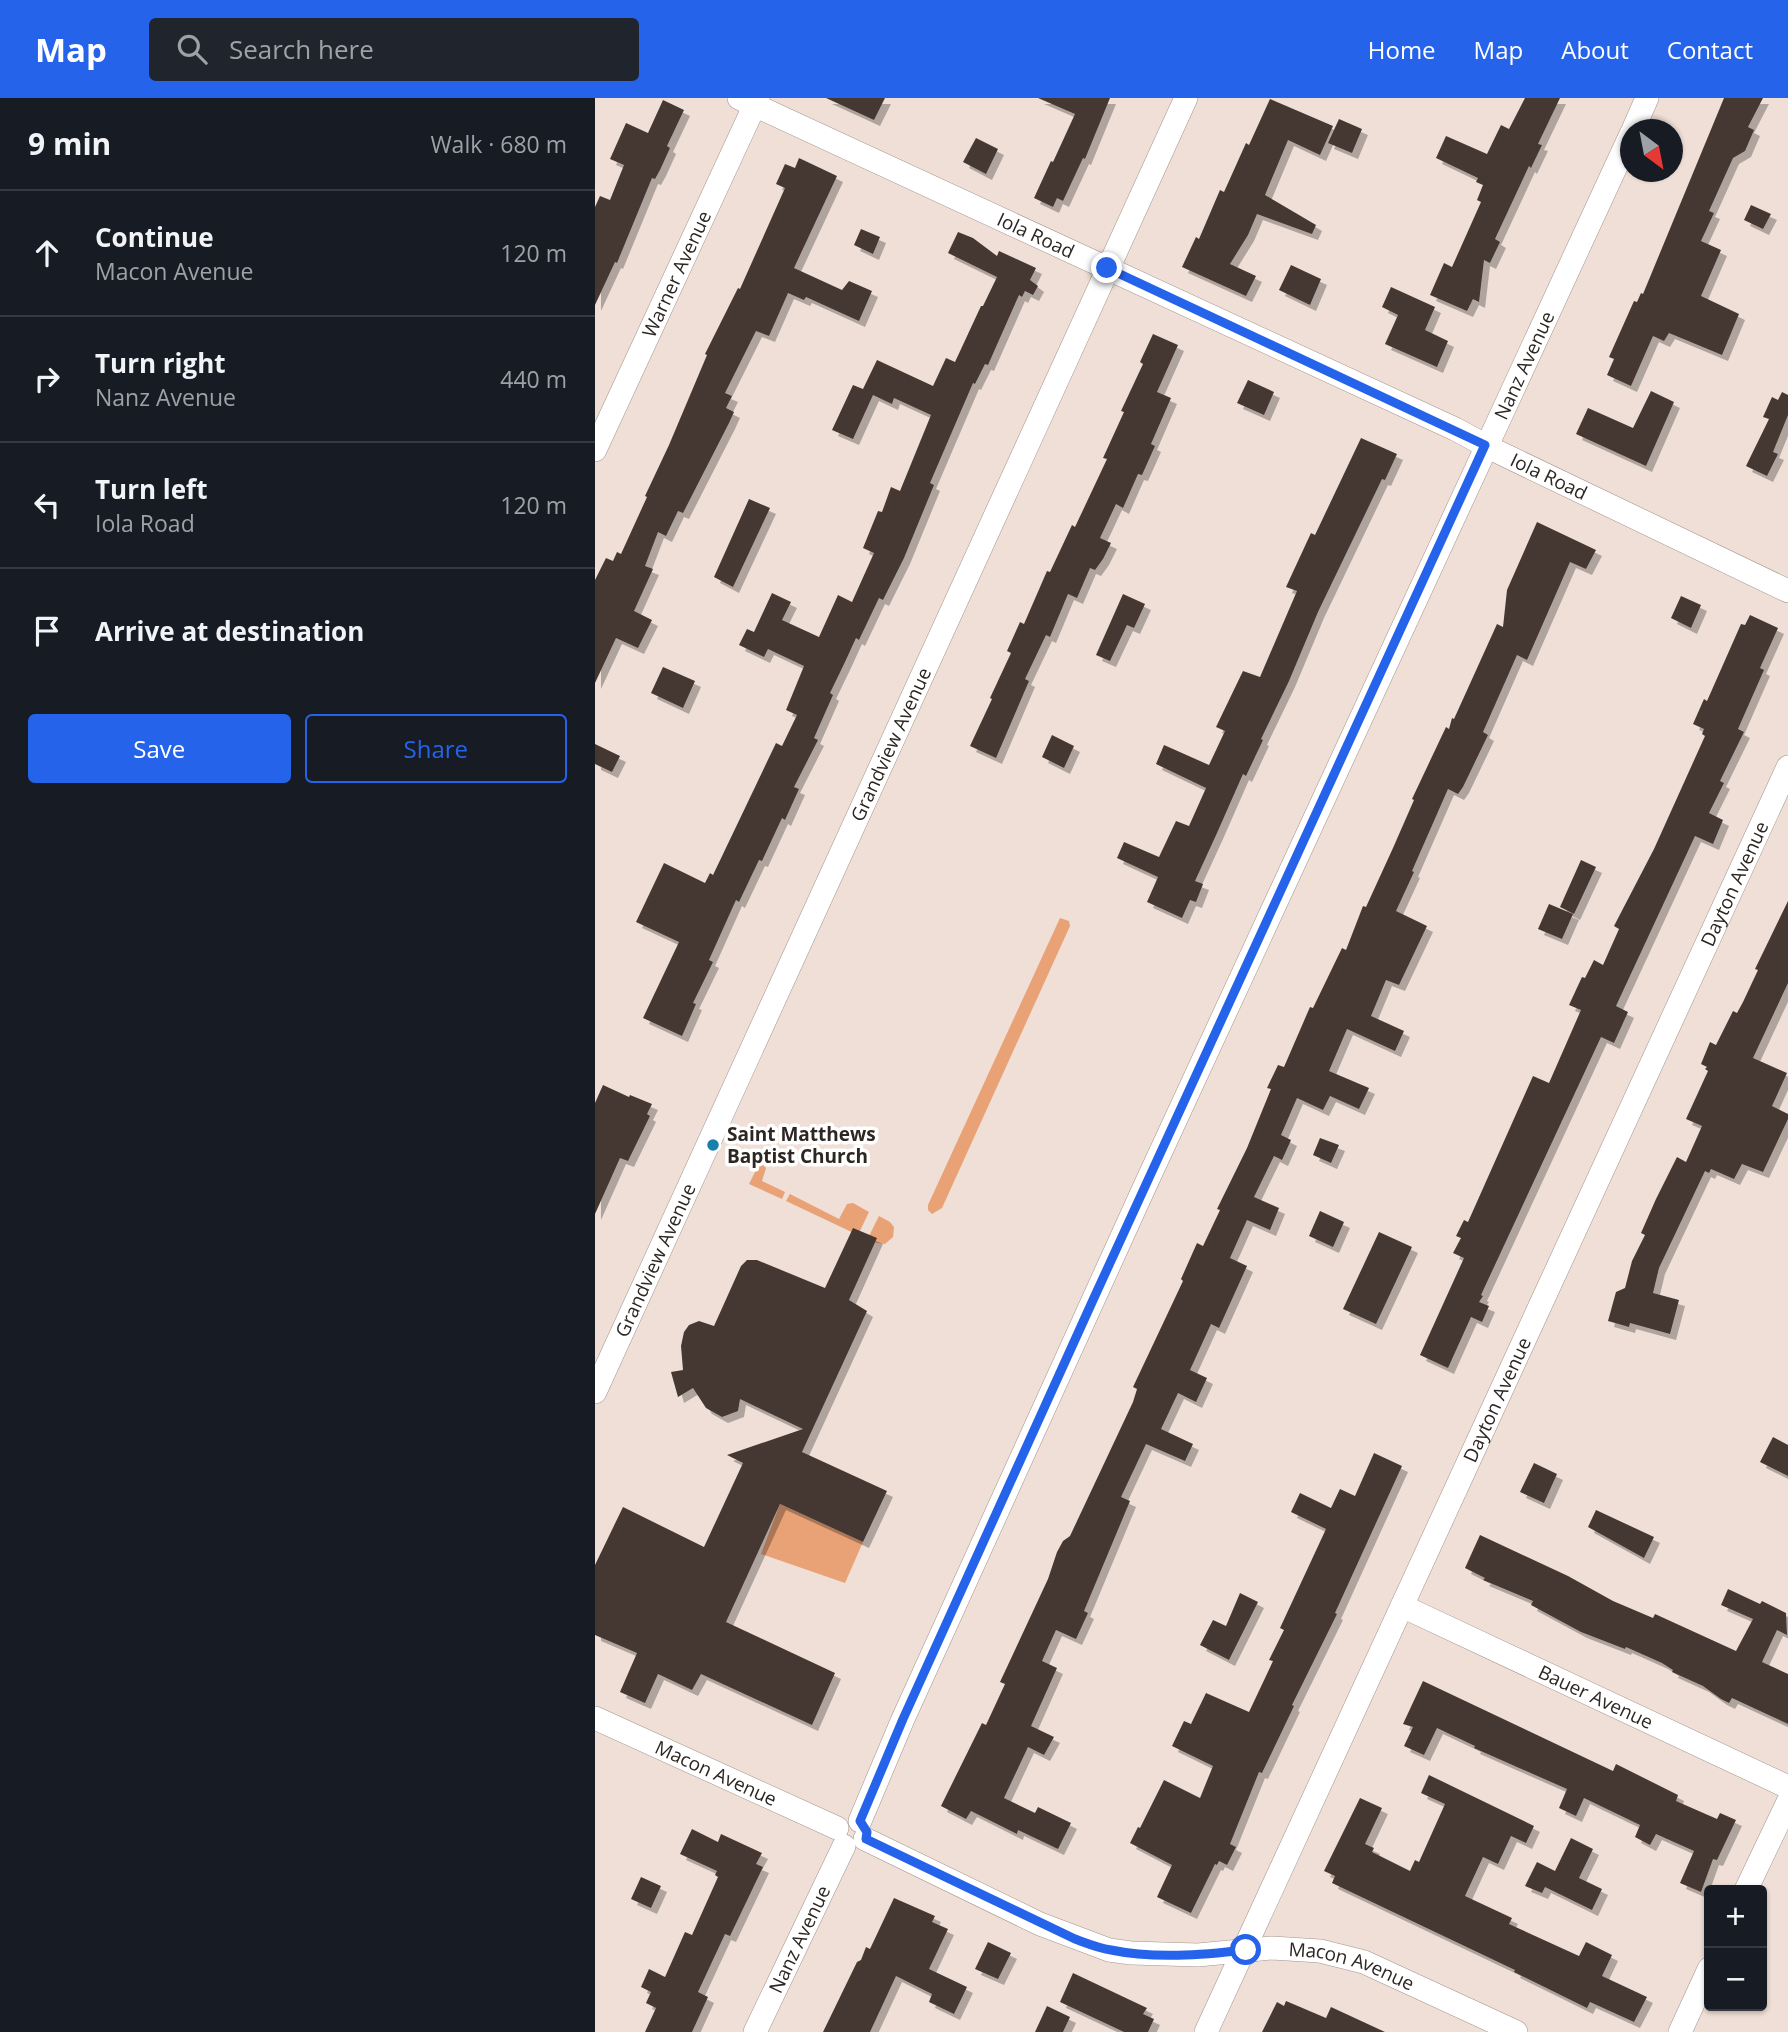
<!DOCTYPE html>
<html lang="en">
<head>
<meta charset="utf-8">
<style>
  body { margin:0; font-family:"Open Sans",sans-serif; background:#20242c; color:#f1f3f6 }
  .controls { position:absolute; right:21px; bottom:21px; display:grid; overflow:hidden; border-radius:7px; box-shadow:0 2px 5px #0004 }
  .controls button { width:63px; height:63px; display:grid; place-items:center; padding:0; border:0; border-bottom:2px solid #363941; background:#171b24; color:#f1f3f6; font:35px sans-serif }
  .compass { position:absolute; left:1025px; top:21px; width:63px; height:63px; border-radius:50%; background:#171b24; box-shadow:0 2px 5px #0004; rotate:148deg }
  .stop { position:absolute; width:21px; height:21px; margin:-16px; border:5px solid #2563eb; border-radius:50%; background:#fff }
  .stop.end { background:#2563eb; border-color:#fff; box-shadow:0 2px 7px #0008 }
  .list { margin:0; padding:0; list-style:none }
  h2 { display:flex; justify-content:space-between; align-items:center; height:91px; margin:0; padding:0 28px; font-size:30px }
  h2 small { font-size:23px; font-weight:400; color:#9ea1a6 }
  .list li { display:grid; grid-template-columns:46px 1fr auto; gap:21px; align-items:center; box-sizing:border-box; height:126px; padding:0 28px; border-top:2px solid #363941 }
  .list b { display:block; font-size:26px; white-space:nowrap }
  .list p { margin:0; font-size:23px; white-space:nowrap; color:#9ea1a6 }
  .list em { font-size:23px; font-style:normal; color:#9ea1a6 }
  .actions { display:flex; gap:14px; padding:21px 28px }
  .actions a { flex:1; padding:16px 0; border:2px solid #2563eb; border-radius:7px; text-align:center; font-size:24px; color:#2563eb }
  .actions .main { background:#2563eb; color:#fff }
  .icon { flex:none; width:38px; height:38px; fill:none; stroke:currentColor; stroke-width:2; stroke-linecap:round; stroke-linejoin:round }
  .map { position:relative; flex:none; width:1193px; height:1934px; overflow:hidden }
  header { display:flex; align-items:center; gap:42px; box-sizing:border-box; height:98px; padding:0 35px; background:#2563eb; color:#fff }
  header strong { font-size:33px }
  nav { display:flex; gap:38px; margin-inline-start:auto; font-size:24px }
  .search { width:490px; height:63px; background:#20242c; display:flex; align-items:center; gap:18px; box-sizing:border-box; padding:0 24px; border-radius:7px; color:#9ea1a6; font-size:26px }
  main { display:flex }
  aside { flex:1; background:#171b24 }
  .map>svg:first-child { display:block }
</style>
</head>
<body>
<header>
<strong>Map</strong>
<div class="search"><svg class="icon" aria-label="search" viewBox="0 0 24 24"><circle cx="10" cy="10" r="6"/><path d="M15 15l6 6"/></svg>Search here</div>
<nav><a>Home</a><a>Map</a><a>About</a><a>Contact</a></nav>
</header>
<main>
<aside>
<h2>9 min<small>Walk · 680 m</small></h2>
<ul class="list">
<li><svg class="icon" aria-label="ahead" viewBox="0 0 24 24"><path d="M12 20V5M6 11l6-6 6 6"/></svg><div><b>Continue</b><p>Macon Avenue</p></div><em>120 m</em></li>
<li><svg class="icon" aria-label="right" viewBox="0 0 24 24"><path d="M7 20v-9h11M14 6l5 5-5 5"/></svg><div><b>Turn right</b><p>Nanz Avenue</p></div><em>440 m</em></li>
<li><svg class="icon" aria-label="left" viewBox="0 0 24 24"><path d="M17 20v-9H6M10 6l-5 5 5 5"/></svg><div><b>Turn left</b><p>Iola Road</p></div><em>120 m</em></li>
<li><svg class="icon" aria-label="arrive" viewBox="0 0 24 24"><path d="M6 21V4h12l-3 4 3 4H6"/></svg><div><b>Arrive at destination</b></div></li>
</ul>
<div class="actions"><a class="main">Save</a><a>Share</a></div>
</aside>
<div class="map">
<svg width="1193" height="1934" viewBox="0 0 1193 1934">
  <defs>
    <filter id="shadow"><feDropShadow dx="6" dy="6" stdDeviation="0" flood-color="#0004"/></filter>
  </defs>
  <rect width="100%" height="100%" fill="#efdfd6"/>
  <path fill="#e9a176" d="M 465,820 L 474,823 L 475,828 L 347,1110 L 337,1116 L 333,1112 L 333,1107 Z
    M 165,1064 L 171,1070 L 167,1083 L 190,1094 L 187,1101 L 154,1086 Z
    M 195,1096 L 244,1121 L 252,1106 L 258,1105 L 274,1114 L 263,1137 L 191,1103 Z
    M 284,1118 L 295,1124 L 299,1129 L 298,1139 L 290,1146 L 282,1145 L 273,1140 Z
    M 185,1406 L 268,1444 L 250,1485 L 166,1456 Z"/>
  <path fill="#453932" filter="url(#shadow)" d="M 231,0 L 290,0 L 279,22 Z
    M 443,0 L 515,0 L 490,61 L 488,60 L 468,103 L 462,100 L 458,109 L 439,100 L 456,63 L 458,64 L 480,16 Z
    M 930,0 L 965,0 L 943,46 L 947,47 L 936,70 L 934,68 L 900,141 L 905,144 L 895,165 L 889,162 L 884,204 L 878,201 L 872,213 L 835,197 L 849,165 L 857,169 L 886,104 L 882,102 L 888,87 L 881,84 L 883,80 L 841,60 L 851,38 L 892,56 L 906,27 L 914,31 Z
    M 1129,0 L 1168,0 L 1153,29 L 1159,32 L 1150,53 L 1138,60 L 1114,113 L 1119,115 L 1106,143 L 1126,152 L 1106,198 L 1144,216 L 1127,257 L 1074,235 L 1069,243 L 1058,238 L 1036,288 L 1012,277 L 1019,261 L 1014,259 L 1039,203 L 1042,204 L 1046,195 L 1048,196 Z
    M 675,1 L 738,28 L 725,57 L 693,42 L 670,97 L 721,127 L 717,136 L 662,116 L 653,137 L 635,166 L 661,178 L 651,198 L 587,169 L 601,139 L 604,141 L 625,92 L 629,94 L 651,45 L 654,47 Z
    M 68,2 L 89,12 L 72,48 L 75,50 L 65,72 L 60,81 L 57,80 L 22,165 L 20,164 L 0,207 L 0,109 L 5,98 L 15,102 L 29,67 L 15,61 L 31,25 L 53,35 Z
    M 744,21 L 767,31 L 757,55 L 733,45 Z
    M 381,40 L 403,51 L 391,76 L 368,64 Z
    M 204,60 L 242,78 L 199,170 L 247,192 L 254,183 L 277,193 L 264,223 L 211,199 L 209,202 L 193,195 L 174,238 L 161,233 L 130,295 L 137,298 L 131,310 L 139,314 L 134,325 L 88,415 L 83,413 L 71,438 L 63,434 L 50,468 L 58,471 L 39,513 L 57,522 L 43,550 L 21,540 L 0,585 L 0,482 L 11,460 L 18,463 L 22,454 L 26,456 L 52,399 L 50,398 L 74,347 L 112,257 L 110,256 L 143,190 L 145,191 L 190,90 L 181,86 L 190,66 L 200,70 Z
    M 1156,107 L 1176,116 L 1168,131 L 1149,122 Z
    M 266,131 L 285,139 L 278,156 L 259,147 Z
    M 363,134 L 378,140 L 402,158 L 404,153 L 441,170 L 435,182 L 443,188 L 438,197 L 430,193 L 427,199 L 424,197 L 393,267 L 390,266 L 380,286 L 378,285 L 335,385 L 339,387 L 309,460 L 288,502 L 284,500 L 264,542 L 261,540 L 250,564 L 235,595 L 238,597 L 219,640 L 223,642 L 199,689 L 204,691 L 190,722 L 187,720 L 167,763 L 164,762 L 144,804 L 141,802 L 114,862 L 118,864 L 98,905 L 101,906 L 87,938 L 48,920 L 84,844 L 41,824 L 69,765 L 110,785 L 115,775 L 118,777 L 181,645 L 187,648 L 202,617 L 191,612 L 209,568 L 173,551 L 169,559 L 144,547 L 152,531 L 159,534 L 177,495 L 196,504 L 187,522 L 224,539 L 243,497 L 257,504 L 279,455 L 268,450 L 283,413 L 287,414 L 296,389 L 305,393 L 336,317 L 299,300 L 297,306 L 278,297 L 258,341 L 237,332 L 258,287 L 268,291 L 282,262 L 338,288 L 351,260 L 360,264 L 386,208 L 388,208 L 402,179 L 353,155 Z
    M 696,167 L 726,181 L 715,207 L 684,192 Z
    M 796,189 L 840,209 L 830,232 L 853,243 L 842,269 L 790,246 L 803,217 L 787,209 Z
    M 558,236 L 583,247 L 562,294 L 576,300 L 556,346 L 560,348 L 547,377 L 543,376 L 528,410 L 521,406 L 505,440 L 516,445 L 508,461 L 500,472 L 495,470 L 482,500 L 473,496 L 455,539 L 451,537 L 430,581 L 434,583 L 401,660 L 375,648 L 397,601 L 395,600 L 416,555 L 412,553 L 425,524 L 429,526 L 452,473 L 455,474 L 477,427 L 480,429 L 512,361 L 508,360 L 529,314 L 526,313 L 548,266 L 545,264 Z
    M 653,282 L 679,294 L 669,317 L 642,305 Z
    M 1056,293 L 1079,304 L 1051,368 L 981,336 L 993,310 L 1038,330 Z
    M 1187,294 L 1193,297 L 1193,317 L 1178,354 L 1183,356 L 1172,378 L 1151,368 L 1174,321 L 1168,319 L 1177,299 L 1183,302 Z
    M 766,340 L 802,356 L 790,382 L 787,381 L 723,514 L 694,583 L 666,641 L 668,642 L 651,678 L 648,676 L 622,735 L 600,783 L 608,786 L 601,804 L 595,802 L 587,820 L 552,804 L 563,779 L 522,760 L 529,744 L 564,759 L 581,723 L 594,728 L 611,690 L 561,666 L 569,647 L 614,667 L 630,633 L 621,629 L 648,573 L 665,579 L 702,493 L 691,489 L 716,435 L 720,437 Z
    M 154,401 L 175,410 L 138,489 L 119,479 Z
    M 942,424 L 1001,452 L 991,471 L 975,464 L 932,562 L 922,557 L 888,634 L 893,637 L 868,689 L 863,696 L 853,691 L 817,773 L 819,774 L 801,813 L 832,828 L 804,887 L 791,882 L 776,918 L 809,933 L 800,953 L 752,931 L 734,973 L 774,990 L 764,1011 L 735,998 L 728,1012 L 702,1000 L 686,1037 L 696,1042 L 687,1062 L 679,1058 L 659,1099 L 684,1110 L 675,1132 L 652,1122 L 635,1160 L 652,1168 L 624,1230 L 616,1226 L 595,1272 L 612,1280 L 601,1304 L 583,1295 L 566,1331 L 598,1346 L 590,1363 L 551,1346 L 526,1399 L 535,1403 L 489,1513 L 493,1515 L 481,1541 L 461,1532 L 447,1563 L 462,1570 L 436,1628 L 459,1639 L 449,1657 L 433,1649 L 409,1700 L 440,1715 L 443,1709 L 476,1725 L 463,1751 L 423,1732 L 422,1736 L 376,1713 L 371,1721 L 346,1708 L 387,1625 L 391,1627 L 410,1586 L 405,1584 L 453,1481 L 462,1454 L 468,1443 L 475,1438 L 538,1304 L 542,1291 L 538,1289 L 588,1183 L 586,1181 L 602,1145 L 608,1148 L 625,1112 L 622,1111 L 652,1050 L 676,991 L 672,990 L 683,967 L 689,969 L 715,909 L 718,910 L 747,850 L 751,852 L 768,808 L 771,809 L 798,750 L 819,702 L 817,701 L 851,629 L 854,631 L 857,620 L 859,621 L 902,526 L 908,529 L 912,492 Z
    M 528,496 L 550,506 L 539,530 L 532,527 L 515,563 L 501,557 Z
    M 1086,498 L 1106,507 L 1096,530 L 1076,520 Z
    M 1155,517 L 1183,530 L 1165,570 L 1169,572 L 1143,631 L 1149,634 L 1125,683 L 1129,685 L 1114,715 L 1128,722 L 1118,746 L 1100,738 L 1021,908 L 1033,914 L 1019,945 L 1006,939 L 886,1197 L 888,1198 L 884,1204 L 894,1208 L 887,1224 L 876,1219 L 853,1270 L 825,1257 L 869,1160 L 858,1155 L 866,1140 L 861,1138 L 869,1122 L 873,1124 L 938,978 L 954,985 L 986,912 L 974,907 L 987,879 L 990,880 L 999,862 L 1008,867 L 1024,831 L 1019,828 L 1059,751 L 1110,638 L 1107,636 L 1109,631 L 1098,626 L 1109,601 L 1112,603 L 1146,526 L 1150,527 Z
    M 68,569 L 100,583 L 88,610 L 56,595 Z
    M 457,637 L 479,648 L 469,670 L 447,659 Z
    M 0,646 L 25,658 L 17,674 L 0,666 Z
    M 986,762 L 1001,769 L 979,816 L 965,809 Z
    M 1193,803 L 1193,885 L 1158,960 L 1192,975 L 1177,1008 L 1193,1016 L 1193,1021 L 1168,1074 L 1147,1066 L 1139,1081 L 1116,1071 L 1114,1075 L 1110,1073 L 1064,1170 L 1058,1195 L 1084,1202 L 1075,1236 L 1035,1225 L 1034,1229 L 1013,1223 L 1021,1194 L 1030,1190 L 1037,1163 L 1050,1137 L 1046,1135 L 1061,1101 L 1082,1059 L 1091,1064 L 1107,1028 L 1091,1021 L 1113,973 L 1110,971 L 1112,969 L 1106,966 L 1115,944 L 1121,947 L 1138,913 L 1142,915 L 1148,904 L 1163,872 L 1160,871 Z
    M 954,806 L 978,816 L 967,841 L 943,831 Z
    M 8,987 L 34,999 L 35,997 L 57,1006 L 52,1016 L 55,1018 L 33,1063 L 25,1060 L 0,1116 L 0,1005 Z
    M 725,1040 L 744,1047 L 736,1065 L 718,1057 Z
    M 725,1113 L 749,1124 L 738,1149 L 714,1138 Z
    M 258,1130 L 282,1140 L 254,1202 L 272,1213 L 207,1354 L 292,1393 L 268,1444 L 185,1406 L 131,1524 L 240,1575 L 217,1627 L 106,1576 L 97,1592 L 63,1576 L 50,1605 L 25,1594 L 42,1555 L 0,1537 L 0,1467 L 28,1409 L 109,1449 L 148,1365 L 132,1357 L 208,1331 L 145,1301 L 143,1313 L 127,1319 L 111,1310 L 98,1290 L 83,1299 L 76,1274 L 88,1272 L 86,1248 L 89,1234 L 94,1227 L 104,1223 L 119,1228 L 146,1168 L 152,1162 L 162,1162 L 230,1190 Z
    M 784,1134 L 817,1149 L 781,1226 L 748,1211 Z
    M 1178,1339 L 1193,1347 L 1193,1378 L 1165,1364 Z
    M 779,1355 L 807,1368 L 740,1515 L 742,1516 L 697,1607 L 699,1608 L 667,1675 L 664,1674 L 635,1746 L 641,1749 L 632,1767 L 624,1763 L 622,1767 L 620,1766 L 596,1815 L 562,1799 L 577,1767 L 535,1745 L 543,1729 L 545,1730 L 569,1682 L 605,1700 L 618,1668 L 577,1648 L 589,1623 L 596,1626 L 611,1595 L 654,1614 L 678,1563 L 674,1562 L 689,1532 L 685,1530 L 731,1431 L 696,1414 L 705,1395 L 736,1410 L 745,1391 L 760,1398 Z
    M 939,1365 L 962,1376 L 949,1405 L 925,1394 Z
    M 1001,1412 L 1059,1439 L 1049,1460 L 993,1429 Z
    M 885,1437 L 973,1478 L 1018,1503 L 1058,1520 L 1060,1516 L 1141,1553 L 1158,1521 L 1126,1507 L 1133,1491 L 1165,1506 L 1167,1503 L 1191,1515 L 1192,1537 L 1182,1532 L 1167,1564 L 1193,1576 L 1193,1626 L 1137,1600 L 1134,1605 L 1126,1601 L 1108,1588 L 1077,1574 L 1078,1572 L 1067,1565 L 1031,1549 L 1030,1551 L 986,1534 L 936,1507 L 938,1503 L 888,1482 L 890,1480 L 870,1470 Z
    M 645,1495 L 663,1504 L 634,1562 L 605,1547 L 618,1522 L 631,1528 Z
    M 828,1583 L 1018,1673 L 1021,1666 L 1083,1697 L 1081,1703 L 1122,1721 L 1125,1715 L 1141,1722 L 1122,1762 L 1118,1761 L 1106,1794 L 1085,1785 L 1099,1753 L 1061,1736 L 1055,1747 L 1040,1739 L 1045,1727 L 989,1700 L 981,1718 L 964,1710 L 972,1691 L 879,1650 L 880,1648 L 842,1630 L 829,1657 L 809,1648 L 818,1629 L 808,1626 Z
    M 834,1677 L 939,1728 L 931,1745 L 916,1738 L 903,1766 L 888,1759 L 870,1798 L 917,1820 L 914,1826 L 984,1858 L 991,1844 L 1017,1857 L 1007,1878 L 1052,1899 L 1039,1924 L 995,1904 L 992,1910 L 919,1874 L 920,1872 L 737,1785 L 740,1778 L 729,1773 L 765,1700 L 787,1710 L 770,1746 L 779,1750 L 777,1754 L 815,1773 L 820,1762 L 824,1764 L 850,1706 L 826,1695 Z
    M 97,1731 L 123,1744 L 126,1736 L 167,1755 L 161,1766 L 168,1769 L 135,1838 L 130,1836 L 103,1894 L 113,1899 L 97,1934 L 50,1934 L 61,1910 L 51,1905 L 56,1894 L 46,1889 L 54,1871 L 70,1879 L 90,1834 L 97,1837 L 123,1779 L 120,1777 L 122,1773 L 85,1756 Z
    M 976,1740 L 998,1751 L 984,1780 L 1007,1791 L 997,1812 L 950,1789 L 947,1795 L 930,1788 L 942,1764 L 960,1773 Z
    M 46,1779 L 66,1788 L 56,1810 L 36,1801 Z
    M 299,1800 L 340,1818 L 337,1824 L 353,1831 L 334,1871 L 372,1889 L 359,1916 L 334,1904 L 337,1896 L 301,1878 L 275,1934 L 228,1934 L 262,1864 L 266,1862 L 271,1849 L 275,1851 Z
    M 393,1844 L 416,1855 L 403,1881 L 380,1871 Z
    M 478,1875 L 552,1910 L 548,1916 L 559,1921 L 553,1934 L 529,1934 L 465,1904 Z
    M 691,1903 L 731,1920 L 736,1909 L 790,1934 L 667,1934 L 682,1904 L 689,1908 Z
    M 452,1908 L 475,1919 L 468,1934 L 440,1934 Z"/>
  <g fill="none" stroke-linecap="round" stroke-linejoin="round">
    <g stroke="#a3948c" stroke-width="24">
      <g id="minor">
        <path id="s1" d="M 144,0 L 860,331 L 899,352 L 1193,493"/>
        <path d="M 1038,32 L 1052,0"/>
        <path id="s2" d="M 0,352 L 163,0"/>
        <path id="s3" d="M 0,1294 L 591,0"/>
        <path id="s4" d="M 807,1508 L 1193,1689"/>
        <path id="s5" d="M 0,1620 L 242,1730"/>
        <path id="s6" d="M 265,1723 L 308,1621 L 549,1090 L 1036,36"/>
        <path id="s7" d="M 270,1741 L 445,1826 L 514,1852 L 536,1855 L 603,1857 L 677,1850 L 725,1853 L 769,1864 L 921,1934"/>
        <path d="M 1151,1792 L 1193,1704"/>
        <path id="s8" d="M 160,1934 L 249,1748"/>
        <path id="s9" d="M 611,1934 L 1193,669"/>
        <path d="M 1085,1934 L 1114,1871"/>
      </g>
    </g>
    <use href="#minor" stroke="#fff" stroke-width="23"/>
  </g>
  <g fill="none" stroke-linecap="round" stroke-linejoin="round">
    <path stroke="#2563eb" stroke-width="9" d="M 512,170 L 890,347 L 498,1202 L 308,1621 L 265,1723 L 272,1734 L 271,1741 L 480,1841 C 491,1845 503,1850 516,1852 C 559,1861 607,1857 651,1852"/>
  </g>
  <circle fill="#1881ab" stroke="#fff" stroke-width="2.5" cx="118" cy="1047" r="7"/>
  <g text-anchor="middle" dominant-baseline="central" stroke-width="7" stroke-linejoin="round" paint-order="stroke">
    <g font-size="19" fill="#2d2724" stroke="#fff">
      <text stroke="none"><textPath href="#s1" startOffset="327">Iola Road</textPath></text>
      <text stroke="none"><textPath href="#s2" startOffset="194">Warner Avenue</textPath></text>
      <text stroke="none"><textPath href="#s6" startOffset="1600">Nanz Avenue</textPath></text>
      <text stroke="none"><textPath href="#s1" startOffset="894">Iola Road</textPath></text>
      <text stroke="none"><textPath href="#s3" startOffset="712">Grandview Avenue</textPath></text>
      <text stroke="none"><textPath href="#s9" startOffset="1264">Dayton Avenue</textPath></text>
      <text stroke="none"><textPath href="#s3" startOffset="145">Grandview Avenue</textPath></text>
      <text stroke="none"><textPath href="#s9" startOffset="696">Dayton Avenue</textPath></text>
      <text stroke="none"><textPath href="#s4" startOffset="214">Bauer Avenue</textPath></text>
      <text stroke="none"><textPath href="#s5" startOffset="133">Macon Avenue</textPath></text>
      <text stroke="none"><textPath href="#s8" startOffset="103">Nanz Avenue</textPath></text>
      <text stroke="none"><textPath href="#s7" startOffset="514">Macon Avenue</textPath></text>
    </g>
    <g font-size="19" font-weight="bold" fill="#2d2724" stroke="#fff" text-anchor="start">
      <text x="132" y="1036">Saint Matthews<tspan x="132" dy="22">Baptist Church</tspan></text>
    </g>
  </g>
</svg>
<div class="controls">
<button>+</button>
<button>−</button>
</div>
<svg class="compass" viewBox="-18 -18 36 36"><path d="M0-13l5 13h-10z" fill="#e53935"/><path d="M0 13l5-13h-10z" fill="#9ea1a6"/></svg>
<div class="stop" style="left:651px;top:1852px"></div>
<div class="stop end" style="left:512px;top:170px"></div>
</div>
</main>
</body>
</html>
